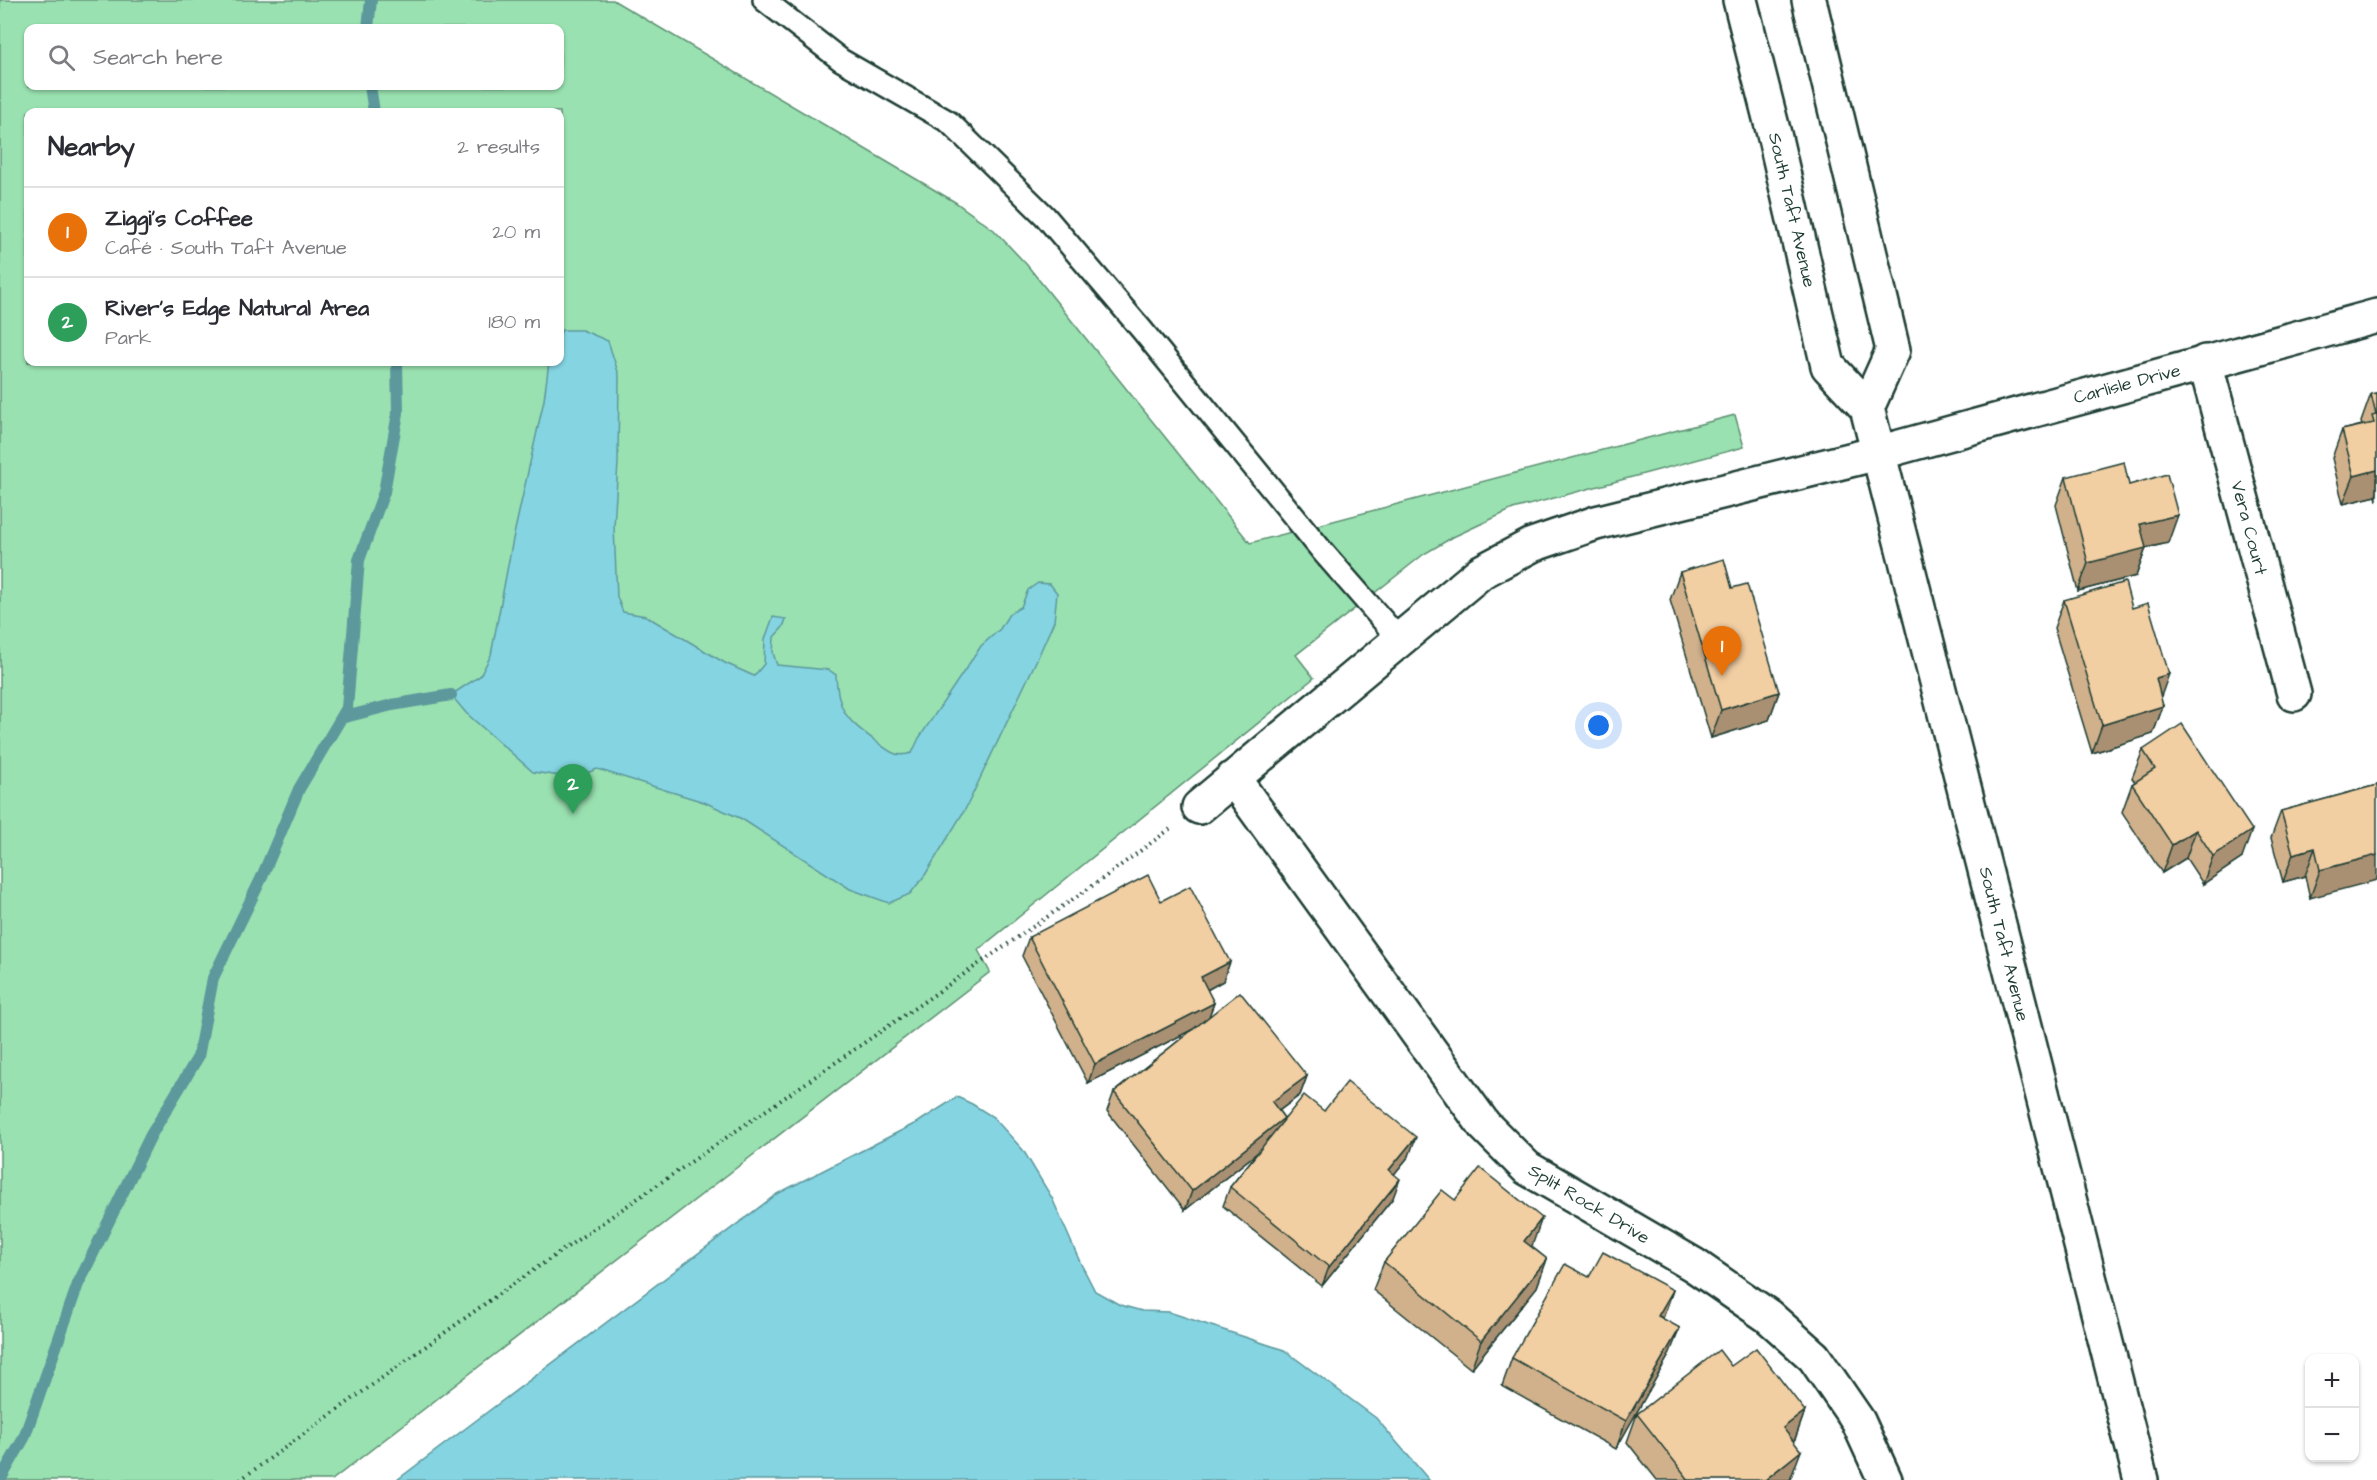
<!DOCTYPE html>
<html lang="en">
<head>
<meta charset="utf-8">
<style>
  body { margin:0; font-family:"Architects Daughter",sans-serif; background:#f2f2f3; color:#2b2b33 }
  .controls { position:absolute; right:18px; bottom:18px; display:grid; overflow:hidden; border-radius:12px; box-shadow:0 2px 4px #0004 }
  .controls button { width:54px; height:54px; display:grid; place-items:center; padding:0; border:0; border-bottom:2px solid #e1e1e2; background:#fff; color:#2b2b33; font:30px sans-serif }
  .you { position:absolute; left:1599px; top:726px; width:21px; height:21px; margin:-15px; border:4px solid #fff; border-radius:50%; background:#1a73e8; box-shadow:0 0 0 9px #1a73e833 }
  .badge { display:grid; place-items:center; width:39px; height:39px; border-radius:50%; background:#c8321e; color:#fff; font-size:20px; font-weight:700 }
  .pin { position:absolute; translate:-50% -50px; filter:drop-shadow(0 2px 3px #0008) }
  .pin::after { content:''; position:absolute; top:32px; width:21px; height:18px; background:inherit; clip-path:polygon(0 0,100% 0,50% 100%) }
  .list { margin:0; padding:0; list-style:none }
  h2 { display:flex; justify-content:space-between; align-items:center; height:78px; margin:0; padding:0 24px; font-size:26px }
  h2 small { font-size:20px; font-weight:400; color:#7c7c81 }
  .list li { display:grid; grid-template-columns:39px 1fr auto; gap:18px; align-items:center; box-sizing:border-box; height:90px; padding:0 24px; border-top:2px solid #e1e1e2 }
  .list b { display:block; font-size:22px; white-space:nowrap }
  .list p { margin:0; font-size:20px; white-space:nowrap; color:#7c7c81 }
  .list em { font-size:20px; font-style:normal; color:#7c7c81 }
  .icon { flex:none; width:33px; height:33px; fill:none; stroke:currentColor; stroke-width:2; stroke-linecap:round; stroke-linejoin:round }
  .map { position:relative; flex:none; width:2377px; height:1480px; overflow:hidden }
  .search { position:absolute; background:#fff; box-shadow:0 2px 4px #0004; left:24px; top:24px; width:540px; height:66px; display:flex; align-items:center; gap:15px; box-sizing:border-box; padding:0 21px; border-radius:12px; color:#7c7c81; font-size:22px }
  .panel { position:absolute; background:#fff; box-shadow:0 2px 4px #0004; left:24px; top:108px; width:540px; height:258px; border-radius:12px }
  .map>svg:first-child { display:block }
</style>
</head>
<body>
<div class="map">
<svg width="2377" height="1480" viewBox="0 0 2377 1480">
  <rect width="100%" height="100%" fill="#fff"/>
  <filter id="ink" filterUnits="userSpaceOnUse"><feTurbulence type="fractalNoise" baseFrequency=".0167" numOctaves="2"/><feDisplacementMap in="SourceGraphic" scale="12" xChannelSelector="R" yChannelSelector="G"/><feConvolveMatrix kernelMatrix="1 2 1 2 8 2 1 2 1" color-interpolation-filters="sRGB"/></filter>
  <g filter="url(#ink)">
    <path fill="#99e1b0" stroke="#5c8f72" stroke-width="1.5" fill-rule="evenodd" d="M 0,0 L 613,0 L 955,202 L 994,230 L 1027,265 L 1250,543 L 1735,415 L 1744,447 L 1513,509 L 1453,537 L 1424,554 L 1296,655 L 1314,678 L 978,950 L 990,972 L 332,1480 L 0,1480 ZM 28,28 L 560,28 L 560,86 L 28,86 ZM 28,112 L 560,112 L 560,362 L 28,362 Z"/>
    <path fill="#85d4e2" stroke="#5c989c" stroke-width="1.5" d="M 562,330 L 582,330 L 608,341 L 619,375 L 618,463 L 614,527 L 617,597 L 623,612 L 646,616 L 725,663 L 754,676 L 764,664 L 765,639 L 773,617 L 786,619 L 783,627 L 774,637 L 773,653 L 777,665 L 829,670 L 836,675 C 838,715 849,721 878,743 C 891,752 896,758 912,753 L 919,738 L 981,646 L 1000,629 L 1009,614 L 1021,607 L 1028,590 L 1038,583 L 1050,584 L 1057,593 L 1054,621 L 1039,655 L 966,808 L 925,875 L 910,894 L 889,903 L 850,889 L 742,819 L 704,802 L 597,769 L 574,778 L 533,772 L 466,713 L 451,695 L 480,676 L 491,655 L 513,539 L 544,400 L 549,362 L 560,362 L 560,334 Z
      M 957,1097 L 972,1104 L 993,1117 L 1023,1150 L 1052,1198 L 1080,1262 L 1095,1291 L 1120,1305 L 1142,1311 L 1169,1312 L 1284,1350 L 1376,1418 L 1429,1480 L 397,1480 L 777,1194 L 920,1121 Z"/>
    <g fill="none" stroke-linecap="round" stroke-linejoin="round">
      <path stroke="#5c989c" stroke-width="12" d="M 368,28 L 371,0
        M 370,86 L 374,112
        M 341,718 L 392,705 L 451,695
        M 0,1480 L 24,1438 L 78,1284 L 151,1135 L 198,1057 L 213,978 L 261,879 L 299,789 L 347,708 L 359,560 L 384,492 L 398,413 L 397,362"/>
      <g stroke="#1f3d34" stroke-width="26">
        <path id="lane" d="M 764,0 L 841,60 L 949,122 L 1045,216 L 1142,330 L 1323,552 L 1399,639"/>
      </g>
      <g stroke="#1f3d34" stroke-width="38">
        <path id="street" d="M 2205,362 L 2294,694
          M 1233,778 L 1484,1125 L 1527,1168 L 1694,1265 L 1768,1316 L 1814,1357 L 1858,1421 L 1885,1480
          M 1199,807 L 1481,572 L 1532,545 L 1596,523 L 1878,453"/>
      </g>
      <g stroke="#1f3d34" stroke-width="38">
        <path id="secondary" d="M 1740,0 L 1775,138 L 1828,366 L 1867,408 L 2141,1480
          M 1809,0 L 1893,350 L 1867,408
          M 1878,453 L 2377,316"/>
      </g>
      <path stroke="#1f3d34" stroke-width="4" stroke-dasharray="1.5 4.5" stroke-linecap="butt" d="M 240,1480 L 493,1298 L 1098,882 L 1170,829"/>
      <use href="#lane" stroke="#fff" stroke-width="21"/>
      <use href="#street" stroke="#fff" stroke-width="33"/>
      <use href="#secondary" stroke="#fff" stroke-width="33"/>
    </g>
    <path fill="#d0b18c" stroke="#1f3d34" stroke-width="1.5" d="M 2377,393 L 2377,501 L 2376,496 L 2343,504 L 2332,458 L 2342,430 L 2362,425 L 2361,422 L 2371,394 Z
      M 2066,477 L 2129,485 L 2168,543 L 2146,548 L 2136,576 L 2078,591 L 2056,505 Z
      M 1680,572 L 1732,588 L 1779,692 L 1769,720 L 1711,738 L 1670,600 Z
      M 2064,600 L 2132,608 L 2163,706 L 2153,734 L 2092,753 L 2054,628 Z
      M 2143,750 L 2242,858 L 2203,884 L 2186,858 L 2162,873 L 2122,812 L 2132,784 L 2135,782 L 2132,778 Z
      M 2377,785 L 2310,898 L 2305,876 L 2283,882 L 2271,838 L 2281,811 Z
      M 1161,901 L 1230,962 L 1223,981 L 1207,990 L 1214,1003 L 1209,1016 L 1307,1076 L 1300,1095 L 1279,1111 L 1284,1118 L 1283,1121 L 1324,1111 L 1409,1156 L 1394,1174 L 1393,1198 L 1322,1286 L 1223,1206 L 1230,1187 L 1257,1153 L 1185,1210 L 1107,1111 L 1114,1092 L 1193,1029 L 1088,1083 L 1022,956 L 1029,937 Z
      M 1455,1200 L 1532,1247 L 1547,1259 L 1537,1287 L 1471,1369 L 1373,1290 L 1384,1262 Z
      M 1589,1277 L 1673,1290 L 1663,1318 L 1669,1355 L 1616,1449 L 1502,1386 L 1512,1358 Z
      M 1731,1366 L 1805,1411 L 1795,1439 L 1793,1441 L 1791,1479 L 1657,1480 L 1627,1442 L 1637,1414 Z"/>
    <path fill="#a99072" stroke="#1f3d34" stroke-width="1.5" d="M 2377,470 L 2377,492 L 2376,496 L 2343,504 L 2354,476 Z
      M 2178,515 L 2168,543 L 2146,548 L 2136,576 L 2078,591 L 2088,563 L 2140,524 Z
      M 2169,674 L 2159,702 L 2156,678 Z
      M 1779,692 L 1769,720 L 1711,738 L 1721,710 Z
      M 2163,706 L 2153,734 L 2092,753 L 2102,725 Z
      M 2196,830 L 2186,858 L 2162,873 L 2172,845 Z
      M 2252,830 L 2242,858 L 2203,884 L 2213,856 Z
      M 2315,848 L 2305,876 L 2283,882 L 2293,854 Z
      M 2377,855 L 2377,880 L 2310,898 L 2320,870 Z
      M 1230,962 L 1223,981 L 1194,997 L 1201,977 Z
      M 1214,1003 L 1207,1022 L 1088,1083 L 1095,1064 Z
      M 1307,1076 L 1300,1095 L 1265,1121 L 1272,1102 Z
      M 1284,1118 L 1277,1137 L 1185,1210 L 1192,1191 Z
      M 1416,1137 L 1409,1156 L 1382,1189 L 1389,1170 Z
      M 1400,1179 L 1393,1198 L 1322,1286 L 1329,1267 Z
      M 1542,1218 L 1532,1246 L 1514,1269 L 1524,1241 Z
      M 1547,1259 L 1537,1287 L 1471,1369 L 1481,1341 Z
      M 1673,1290 L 1663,1318 L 1658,1316 Z
      M 1680,1328 L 1669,1355 L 1616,1449 L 1626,1421 Z
      M 1805,1411 L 1795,1439 L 1773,1456 L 1783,1428 Z
      M 1801,1451 L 1790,1480 L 1765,1480 Z"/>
    <path fill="#f2cea3" stroke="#1f3d34" stroke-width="1.5" d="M 2377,393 L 2377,470 L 2354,476 L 2342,430 L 2374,423 L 2372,416 L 2376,415 L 2371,394 Z
      M 2124,462 L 2129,485 L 2167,474 L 2178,515 L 2140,524 L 2146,548 L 2088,563 L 2066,477 Z
      M 1724,559 L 1732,588 L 1747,584 L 1779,692 L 1721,710 L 1680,572 Z
      M 2125,582 L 2132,608 L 2148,603 L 2169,674 L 2156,678 L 2163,706 L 2102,725 L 2064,600 Z
      M 2182,724 L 2252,830 L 2213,856 L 2196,830 L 2172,845 L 2132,784 L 2155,769 L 2143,750 Z
      M 2377,785 L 2377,855 L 2320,870 L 2315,848 L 2293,854 L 2281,811 Z
      M 1148,875 L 1161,901 L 1190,886 L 1230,962 L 1201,977 L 1214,1003 L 1095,1064 L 1029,937 Z
      M 1240,992 L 1307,1076 L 1272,1102 L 1284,1118 L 1192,1191 L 1114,1092 Z
      M 1347,1082 L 1416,1137 L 1389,1170 L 1400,1179 L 1329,1267 L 1230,1187 L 1304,1095 L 1324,1111 Z
      M 1480,1168 L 1542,1218 L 1524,1241 L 1547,1259 L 1481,1341 L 1384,1262 L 1442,1190 L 1455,1200 Z
      M 1603,1252 L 1673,1290 L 1658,1316 L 1680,1328 L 1626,1421 L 1512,1358 L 1565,1264 L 1589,1277 Z
      M 1756,1348 L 1805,1411 L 1783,1428 L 1801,1451 L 1765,1480 L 1689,1480 L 1637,1414 L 1719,1350 L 1731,1366 Z"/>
  </g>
  <g text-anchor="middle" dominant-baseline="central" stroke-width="4.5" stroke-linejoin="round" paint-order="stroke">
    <g font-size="18" fill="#1f3d34" stroke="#fff">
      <text transform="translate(1792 210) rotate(77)">South Taft Avenue</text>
      <text transform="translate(2127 384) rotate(-15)">Carlisle Drive</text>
      <text transform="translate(2249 528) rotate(75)">Vera Court</text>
      <text transform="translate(2004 944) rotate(76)">South Taft Avenue</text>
      <text transform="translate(1589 1204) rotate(31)">Split Rock Drive</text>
    </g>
  </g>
</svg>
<div class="controls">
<button>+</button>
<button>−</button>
</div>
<div class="you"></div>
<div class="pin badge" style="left:1722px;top:676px;background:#e8710a">1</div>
<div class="pin badge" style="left:573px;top:814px;background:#2e9e5b">2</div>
<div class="search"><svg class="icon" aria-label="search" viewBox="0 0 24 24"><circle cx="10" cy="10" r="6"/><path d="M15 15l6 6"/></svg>Search here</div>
<section class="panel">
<h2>Nearby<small>2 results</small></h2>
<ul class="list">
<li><span class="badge" style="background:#e8710a">1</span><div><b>Ziggi's Coffee</b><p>Café · South Taft Avenue</p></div><em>20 m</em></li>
<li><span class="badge" style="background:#2e9e5b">2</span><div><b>River's Edge Natural Area</b><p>Park</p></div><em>180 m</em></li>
</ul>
</section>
</div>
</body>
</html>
